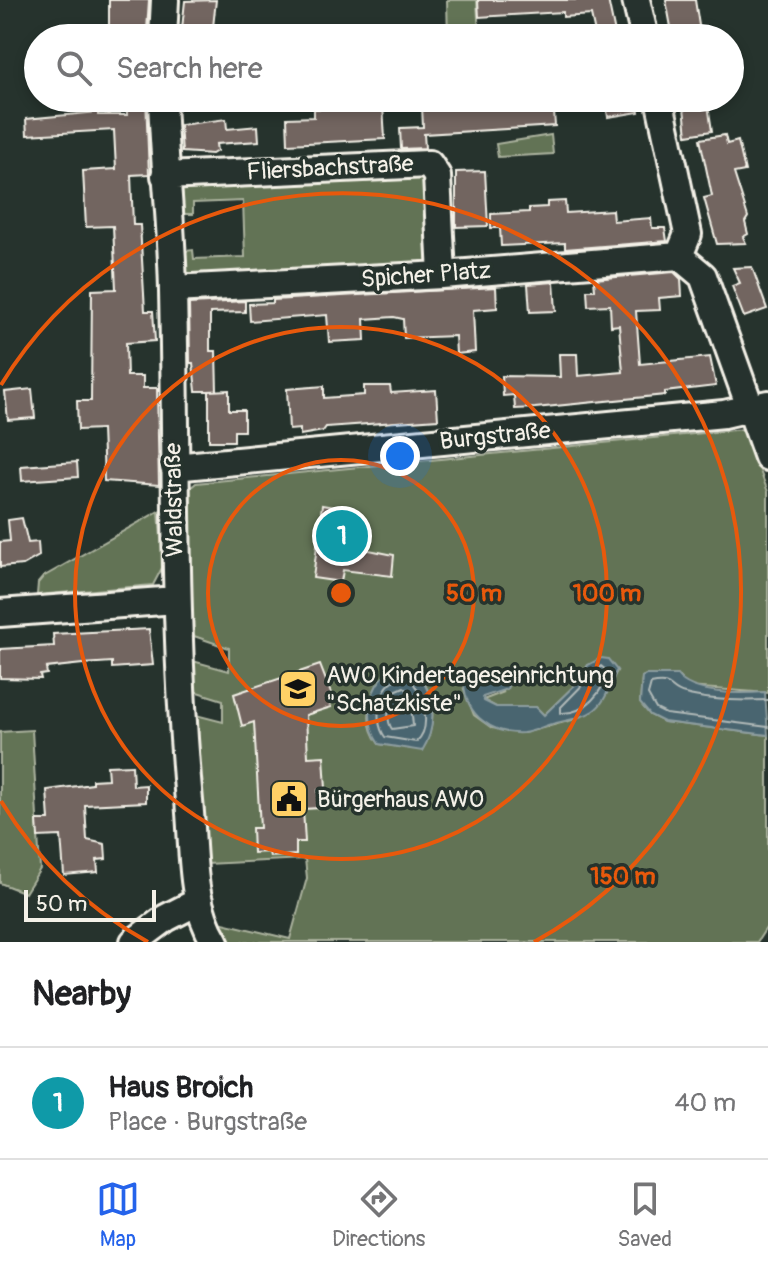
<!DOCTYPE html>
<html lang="en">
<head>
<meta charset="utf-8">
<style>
  body { margin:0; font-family:Pangolin,sans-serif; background:#f6f6f6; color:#202124 }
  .scale { position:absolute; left:24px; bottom:20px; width:132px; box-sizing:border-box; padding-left:8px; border:4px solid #f4f1e8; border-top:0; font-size:22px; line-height:28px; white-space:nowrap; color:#f4f1e8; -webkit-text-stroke:6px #26332d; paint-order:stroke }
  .you { position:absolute; left:400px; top:456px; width:28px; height:28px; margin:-20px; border:6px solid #fff; border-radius:50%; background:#1a73e8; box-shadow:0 0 0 12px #1a73e833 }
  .badge { display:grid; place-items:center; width:52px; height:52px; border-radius:50%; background:#2563eb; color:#fff; font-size:26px; font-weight:700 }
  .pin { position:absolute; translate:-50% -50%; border:4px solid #fff; box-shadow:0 2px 8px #0006 }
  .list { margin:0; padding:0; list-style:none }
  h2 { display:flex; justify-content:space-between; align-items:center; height:104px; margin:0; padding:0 32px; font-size:34px }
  h2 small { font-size:26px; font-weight:400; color:#757577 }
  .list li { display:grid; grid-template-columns:52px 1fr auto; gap:24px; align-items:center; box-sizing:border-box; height:112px; padding:0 32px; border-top:2px solid #e0e0e0 }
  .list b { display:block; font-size:30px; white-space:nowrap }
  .list p { margin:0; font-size:26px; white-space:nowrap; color:#757577 }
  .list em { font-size:26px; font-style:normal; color:#757577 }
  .icon { flex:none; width:44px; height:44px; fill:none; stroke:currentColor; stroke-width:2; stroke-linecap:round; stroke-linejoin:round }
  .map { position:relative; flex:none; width:768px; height:942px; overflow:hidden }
  .search { position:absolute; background:#fff; box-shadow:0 4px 12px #0003; left:24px; right:24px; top:24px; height:88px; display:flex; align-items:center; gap:20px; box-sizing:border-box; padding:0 28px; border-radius:44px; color:#757577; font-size:30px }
  .sheet { height:216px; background:#fff }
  nav { display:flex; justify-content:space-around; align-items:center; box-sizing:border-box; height:112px; border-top:2px solid #e0e0e0; background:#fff; font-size:22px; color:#757577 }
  nav a { display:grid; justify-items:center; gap:4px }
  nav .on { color:#2563eb }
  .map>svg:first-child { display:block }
</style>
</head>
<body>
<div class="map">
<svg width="768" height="942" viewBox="0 0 768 942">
  <rect width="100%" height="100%" fill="#26332d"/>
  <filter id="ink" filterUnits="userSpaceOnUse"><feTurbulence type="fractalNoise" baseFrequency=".0125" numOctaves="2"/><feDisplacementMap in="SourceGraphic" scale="16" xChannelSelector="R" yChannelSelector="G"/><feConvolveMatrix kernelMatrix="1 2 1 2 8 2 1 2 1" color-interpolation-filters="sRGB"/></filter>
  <g filter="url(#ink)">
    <path fill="#627355" stroke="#abb29e" stroke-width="2" fill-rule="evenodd" d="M 447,0 L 477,0 L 479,38 L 448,38 Z
      M 551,135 L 553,154 L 498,157 L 496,144 Z
      M 427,173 L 430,264 L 187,277 L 185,251 L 193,250 L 194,259 L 245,257 L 243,201 L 193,203 L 193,214 L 183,214 L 181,186 Z
      M 744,429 L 768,492 L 768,693 L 688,687 L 679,677 L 646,675 L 642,677 L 640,703 L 650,715 L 664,722 L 768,735 L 768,925 L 757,942 L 231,942 L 219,922 L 290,939 L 307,878 L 305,859 L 207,864 L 196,715 L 223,722 L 223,700 L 194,691 L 193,661 L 229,671 L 229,648 L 191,635 L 189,489 L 196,483 ZM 588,665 L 617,671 L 599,705 L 572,720 L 524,733 L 492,728 L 474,715 L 464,689 L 504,692 L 483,700 L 496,707 L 536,707 L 544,715 L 578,682 ZM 405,666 C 436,681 439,724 422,750 L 379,744 C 357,715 376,679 405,666 Z
      M 159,511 L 163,566 L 153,585 L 37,595 L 38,583 L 43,577 Z
      M 32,730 L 40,869 L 25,893 L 0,883 L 0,732 Z"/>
    <path fill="#49656f" stroke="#8d9d9f" stroke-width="2" d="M 601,658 L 608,659 L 617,670 C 610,683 607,702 593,711 C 581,719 566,720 552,724 C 542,726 534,732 523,733 C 492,735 466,715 464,684 L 469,678 L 503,673 L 509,683 L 507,689 L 483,697 L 484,701 L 496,707 L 536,707 L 544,715 L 578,682 L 588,665 Z
      M 405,666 C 436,682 439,724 422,751 L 379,744 C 366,727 367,694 382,678 C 389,671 397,670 405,666 Z
      M 646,675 L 677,675 C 692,695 741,694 765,692 L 768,735 L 664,722 L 650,715 L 640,703 L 642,677 Z"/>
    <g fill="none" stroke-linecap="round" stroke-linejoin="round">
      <path stroke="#b0b9b8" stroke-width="2" d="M 601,666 L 607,671 C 604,692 585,714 561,713 L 561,707 Z
        M 407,676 C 422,689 434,727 416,742 L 385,737 C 371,718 380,677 407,676 Z
        M 404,687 L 410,693 L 413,726 L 392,729 C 385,719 389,700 395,691 Z
        M 768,700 C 742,701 711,701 685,694 C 668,690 674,679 651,684 L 648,695 L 656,709 L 666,714 L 768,727"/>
    </g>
    <path fill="#726560" stroke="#f4f1e8" stroke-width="2" d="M 109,0 L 149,0 L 147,30 L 109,30 Z
      M 216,0 L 213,27 L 198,26 L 196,38 L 181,38 L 185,1 Z
      M 478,0 L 608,0 L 616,38 L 596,38 L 591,15 L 563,17 L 563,12 L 479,17 Z
      M 666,0 L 695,0 L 701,38 L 673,38 Z
      M 126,98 L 146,98 L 149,174 L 131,175 L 133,225 L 140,225 L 145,311 L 153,311 L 155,341 L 126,343 L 127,376 L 143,376 L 143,388 L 157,388 L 159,485 L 104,481 L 102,429 L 78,430 L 77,401 L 91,401 L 92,290 L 116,289 L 113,226 L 86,227 L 83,171 L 116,169 L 114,130 L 27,135 L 26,119 L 98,112 L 98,115 L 127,115 Z
      M 500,98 L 500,101 L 553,98 L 555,126 L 424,134 L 425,148 L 401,149 L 400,128 L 423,127 L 422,106 Z
      M 605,98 L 637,98 L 639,112 L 608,117 Z
      M 683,98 L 707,98 L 712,131 L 687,135 Z
      M 383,105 L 385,139 L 288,144 L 287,118 L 314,117 L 314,109 Z
      M 226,119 L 227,129 L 258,126 L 259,141 L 216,144 L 217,151 L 212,154 L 182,152 L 180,125 Z
      M 725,135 L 727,144 L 738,141 L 745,171 L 734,173 L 748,217 L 745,222 L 748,234 L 743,237 L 746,243 L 717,244 L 704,198 L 712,196 L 700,139 Z
      M 485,171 L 488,226 L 456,227 L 456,172 Z
      M 565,201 L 566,213 L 612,210 L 613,221 L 651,218 L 652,228 L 665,228 L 667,241 L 565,249 L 565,243 L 501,246 L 500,228 L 491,228 L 491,214 L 529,212 L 529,208 L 547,207 L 547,202 Z
      M 752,267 L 767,309 L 744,317 L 732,286 L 740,283 L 733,268 Z
      M 674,272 L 681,279 L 682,296 L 659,298 L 660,310 L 636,311 L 640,364 L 710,357 L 716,386 L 665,392 L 665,395 L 535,408 L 515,409 L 514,395 L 503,396 L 502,376 L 560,377 L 559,354 L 577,354 L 578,376 L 623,372 L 619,325 L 611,326 L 610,305 L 588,306 L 587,290 L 595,290 L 594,279 Z
      M 554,282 L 556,311 L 530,312 L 528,284 Z
      M 496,287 L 497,308 L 473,310 L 475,352 L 456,354 L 455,336 L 404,338 L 403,319 L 394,317 L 364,319 L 365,340 L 329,342 L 327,315 L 250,321 L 249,304 L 273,303 L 273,300 Z
      M 245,301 L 245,312 L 210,313 L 210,351 L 216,351 L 217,391 L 196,391 L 193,363 L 190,363 L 189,304 Z
      M 324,386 L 324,398 L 364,395 L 364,386 L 390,386 L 391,393 L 436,390 L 438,419 L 326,427 L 323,431 L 300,435 L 300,429 L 289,430 L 287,389 Z
      M 32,389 L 35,418 L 8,420 L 5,392 Z
      M 229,390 L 229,410 L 244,410 L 244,431 L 234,431 L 234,441 L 209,441 L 209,391 Z
      M 77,462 L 78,477 L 22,481 L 21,466 Z
      M 322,505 L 346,509 L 345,525 L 367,527 L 364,549 L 394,555 L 392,576 L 343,570 L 341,582 L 313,578 Z
      M 22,518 L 28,543 L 38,542 L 39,556 L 23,565 L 0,567 L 0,542 L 10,541 L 8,520 Z
      M 149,629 L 153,665 L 112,668 L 112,662 L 83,664 L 46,668 L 47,674 L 40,675 L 41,679 L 0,678 L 0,649 L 54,646 L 53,634 Z
      M 320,665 L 332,696 L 328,697 L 331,707 L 306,715 L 308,757 L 324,756 L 326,789 L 318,790 L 320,808 L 303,809 L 305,842 L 296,842 L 296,855 L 270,857 L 269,852 L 253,853 L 252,828 L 260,828 L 254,722 L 242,726 L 234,694 Z
      M 132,765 L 133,786 L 146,785 L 146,802 L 85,805 L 87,840 L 105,844 L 106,859 L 97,860 L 98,872 L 64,875 L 61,836 L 38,837 L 37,820 L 49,820 L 47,790 L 92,784 L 92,780 L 108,779 L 107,766 Z"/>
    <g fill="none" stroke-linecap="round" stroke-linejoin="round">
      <g stroke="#f4f1e8" stroke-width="32">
        <path id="minor" d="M 636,0 L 645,38
          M 163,38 L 165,0
          M 162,98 C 164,163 172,227 173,292 C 177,462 173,631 189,801 C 194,848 189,900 215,942
          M 659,98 L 688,234 L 679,256
          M 165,176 L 429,164 L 437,176 L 442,275
          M 679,256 L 703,276 L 768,457
          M 173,289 L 442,275 L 679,256
          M 174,467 L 724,414 L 768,404
          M 0,613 L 176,600
          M 134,942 L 166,918 L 199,901"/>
      </g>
      <use href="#minor" stroke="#26332d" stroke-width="26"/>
    </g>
  </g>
  <g fill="none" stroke="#e8590c" stroke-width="4">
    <circle cx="341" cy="593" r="133"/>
    <circle cx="341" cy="593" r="266"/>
    <path d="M148 942A399 399 0 0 1 1 801M1 385A399 399 0 1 1 534 942"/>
  </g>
  <defs>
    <g id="school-square" transform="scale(2)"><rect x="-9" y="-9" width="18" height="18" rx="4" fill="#ffd166" stroke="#26332d"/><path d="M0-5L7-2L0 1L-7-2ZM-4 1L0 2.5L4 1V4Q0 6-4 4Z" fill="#111"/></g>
    <g id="civic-square" transform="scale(2)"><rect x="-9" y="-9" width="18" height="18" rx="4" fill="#ffd166" stroke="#26332d"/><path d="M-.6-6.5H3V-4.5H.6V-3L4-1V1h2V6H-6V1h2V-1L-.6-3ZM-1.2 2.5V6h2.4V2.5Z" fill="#111"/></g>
  </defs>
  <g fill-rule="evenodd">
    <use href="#school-square" x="298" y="689"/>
    <use href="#civic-square" x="289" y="799"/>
  </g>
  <g text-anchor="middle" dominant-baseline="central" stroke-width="7" stroke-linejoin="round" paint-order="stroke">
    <g font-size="24" fill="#f4f1e8" stroke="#26332d">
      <text transform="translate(330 168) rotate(-3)">Fliersbachstraße</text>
      <text transform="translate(426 275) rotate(-4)">Spicher Platz</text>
      <text transform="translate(495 436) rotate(-6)">Burgstraße</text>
      <text transform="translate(174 500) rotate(-91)">Waldstraße</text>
    </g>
    <g font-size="24" fill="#f4f1e8" stroke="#26332d" text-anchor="start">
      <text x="326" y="675">AWO Kindertageseinrichtung<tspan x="326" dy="28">"Schatzkiste"</tspan></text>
      <text x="317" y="799">Bürgerhaus AWO</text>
    </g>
  </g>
  <circle cx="341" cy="593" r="12" fill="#e8590c" stroke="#26332d" stroke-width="4"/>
  <g font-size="24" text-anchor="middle" font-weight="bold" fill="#e8590c" stroke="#26332d" stroke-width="7" stroke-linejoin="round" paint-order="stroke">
    <text x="474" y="601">50 m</text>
    <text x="607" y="601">100 m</text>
    <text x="623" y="884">150 m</text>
  </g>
</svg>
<div class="scale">50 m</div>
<div class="you"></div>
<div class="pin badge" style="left:342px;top:536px;background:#0f9aa8">1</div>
<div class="search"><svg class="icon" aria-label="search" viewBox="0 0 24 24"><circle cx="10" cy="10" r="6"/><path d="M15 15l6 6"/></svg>Search here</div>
</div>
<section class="sheet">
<h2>Nearby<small></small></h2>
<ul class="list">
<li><span class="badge" style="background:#0f9aa8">1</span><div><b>Haus Broich</b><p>Place · Burgstraße</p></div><em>40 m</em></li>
</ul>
</section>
<nav>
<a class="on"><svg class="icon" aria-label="map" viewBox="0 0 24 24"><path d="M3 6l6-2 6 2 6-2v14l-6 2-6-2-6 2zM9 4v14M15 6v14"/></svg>Map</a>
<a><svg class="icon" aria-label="directions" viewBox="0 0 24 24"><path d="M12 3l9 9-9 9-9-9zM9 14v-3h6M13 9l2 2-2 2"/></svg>Directions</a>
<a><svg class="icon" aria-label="saved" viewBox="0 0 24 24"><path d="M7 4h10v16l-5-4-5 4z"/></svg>Saved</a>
</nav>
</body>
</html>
